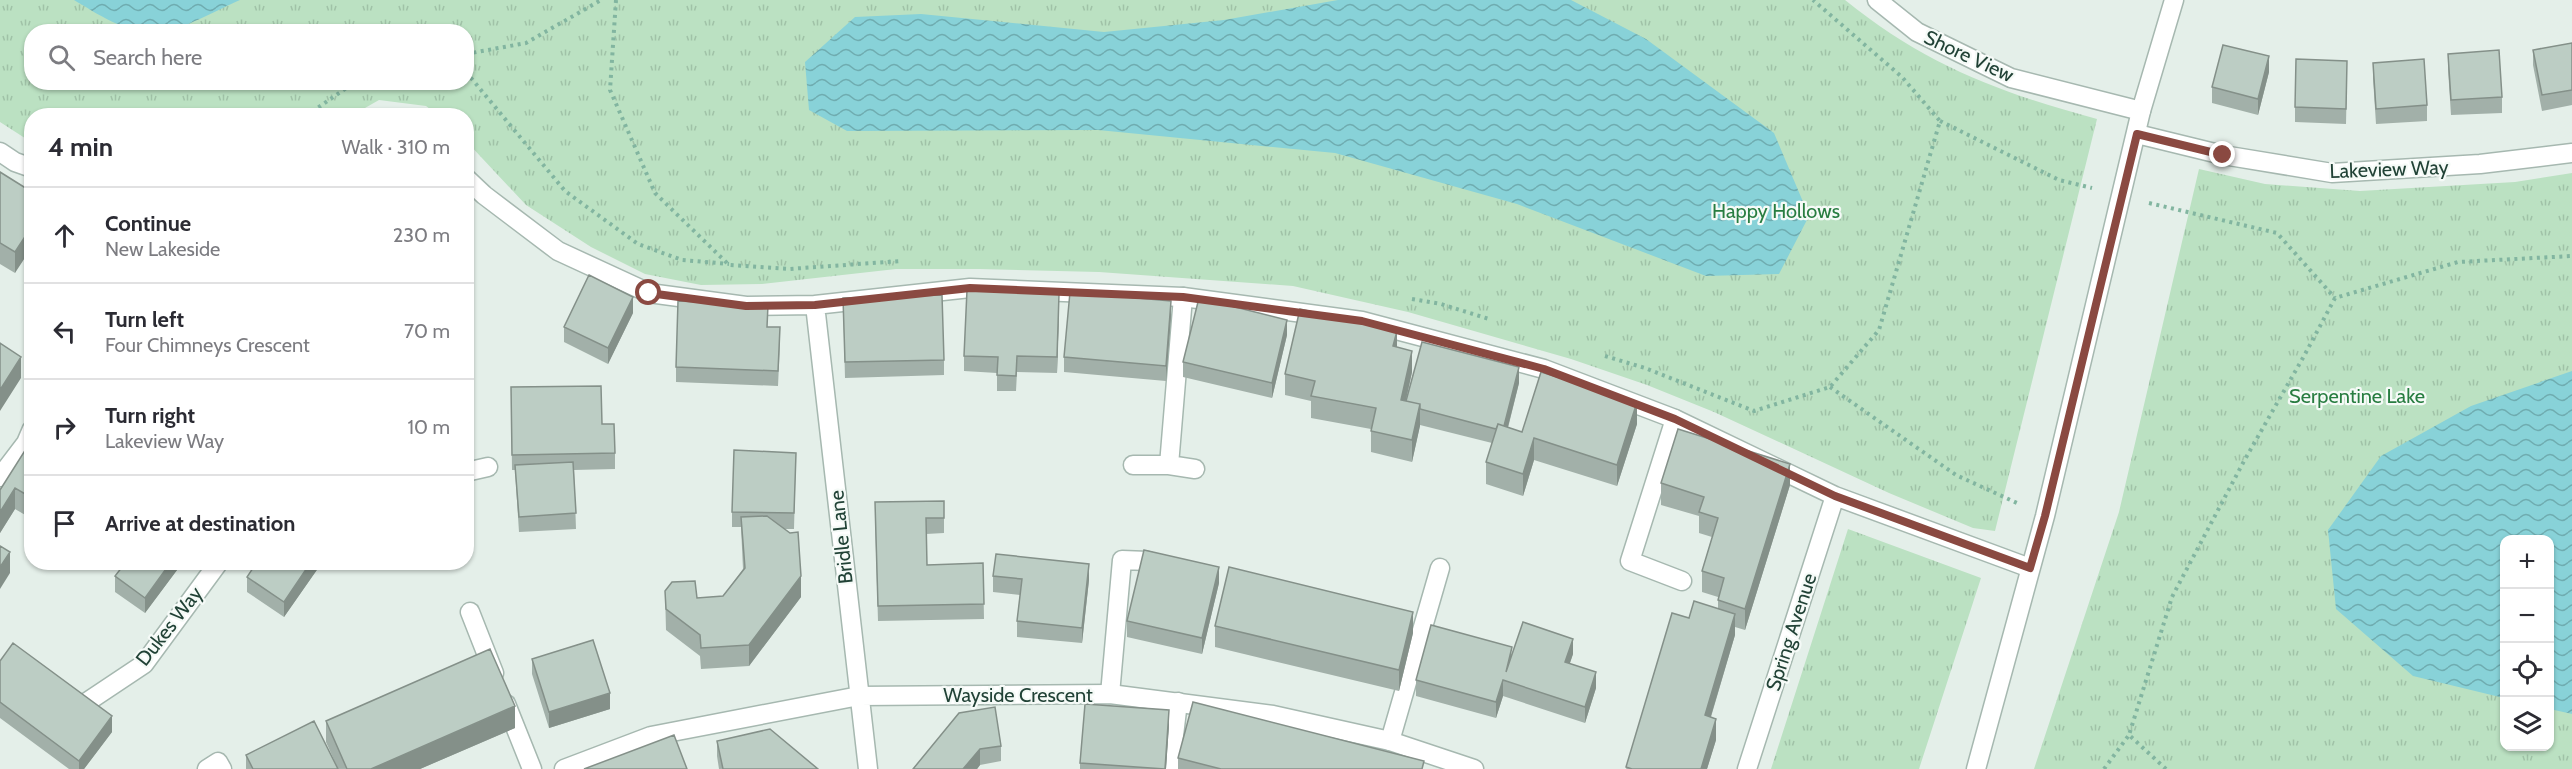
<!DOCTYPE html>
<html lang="en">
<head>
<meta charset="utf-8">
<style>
  body { margin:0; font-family:Cabin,sans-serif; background:#f2f2f3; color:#2b2b33 }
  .controls { position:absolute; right:18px; bottom:18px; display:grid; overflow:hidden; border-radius:12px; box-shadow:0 2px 4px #0004 }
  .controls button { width:54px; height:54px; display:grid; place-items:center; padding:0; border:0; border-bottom:2px solid #e1e1e2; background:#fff; color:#2b2b33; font:30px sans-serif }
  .stop { position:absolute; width:18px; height:18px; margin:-14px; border:4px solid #8a4941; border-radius:50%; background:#fff }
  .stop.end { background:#8a4941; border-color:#fff; box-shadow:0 2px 6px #0008 }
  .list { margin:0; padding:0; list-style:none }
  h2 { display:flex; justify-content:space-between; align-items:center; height:78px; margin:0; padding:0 24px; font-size:26px }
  h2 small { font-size:20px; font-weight:400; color:#7c7c81 }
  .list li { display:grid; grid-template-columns:39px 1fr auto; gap:18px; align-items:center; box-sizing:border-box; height:96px; padding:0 24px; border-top:2px solid #e1e1e2 }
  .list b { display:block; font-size:22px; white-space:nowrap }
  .list p { margin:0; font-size:20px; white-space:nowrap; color:#7c7c81 }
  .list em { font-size:20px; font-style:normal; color:#7c7c81 }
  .icon { flex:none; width:33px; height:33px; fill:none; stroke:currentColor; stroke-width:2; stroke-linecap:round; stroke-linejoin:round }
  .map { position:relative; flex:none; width:2572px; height:769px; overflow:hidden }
  .search { position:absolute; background:#fff; box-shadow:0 2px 4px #0004; left:24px; top:24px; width:450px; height:66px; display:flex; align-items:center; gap:15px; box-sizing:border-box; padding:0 21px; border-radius:24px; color:#7c7c81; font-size:22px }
  .panel { position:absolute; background:#fff; box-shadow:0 2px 4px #0004; left:24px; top:108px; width:450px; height:462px; border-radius:24px }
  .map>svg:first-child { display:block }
</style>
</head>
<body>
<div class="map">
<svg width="2572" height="769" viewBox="0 0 2572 769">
  <defs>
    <pattern id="grass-tufts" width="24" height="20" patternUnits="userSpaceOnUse" patternTransform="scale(1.5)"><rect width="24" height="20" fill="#bbe1c2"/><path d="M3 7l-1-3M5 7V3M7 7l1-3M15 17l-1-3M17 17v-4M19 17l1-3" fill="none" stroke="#a0c2a7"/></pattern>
    <pattern id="water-waves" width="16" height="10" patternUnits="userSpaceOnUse" patternTransform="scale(1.5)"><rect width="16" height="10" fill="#88d2d8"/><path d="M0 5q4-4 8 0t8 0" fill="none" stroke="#6facb0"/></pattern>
  </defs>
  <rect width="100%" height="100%" fill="#e4efe9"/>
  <path fill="url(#grass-tufts)" fill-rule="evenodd" d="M 0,0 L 1845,0 C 1924,64 2000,93 2097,119 L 1995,531 L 1973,528 L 1889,493 L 1714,412 L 1647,385 L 1571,359 L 1408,312 L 1293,286 L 1099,272 L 980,269 L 896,269 L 762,284 L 701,285 L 645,274 L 591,247 L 526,205 L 467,142 L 466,116 L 438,115 L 426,106 L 379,100 L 351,116 L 32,116 L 31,142 L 0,122 ZM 32,32 L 466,32 L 466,82 L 32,82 Z
    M 2199,169 L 2265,184 L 2360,191 L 2515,182 L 2572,173 L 2572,769 L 2034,769 L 2119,512 ZM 2504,540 L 2550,540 L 2550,746 L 2504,746 Z
    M 1848,529 L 1981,578 L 1919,769 L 1771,769 Z"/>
  <path fill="url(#water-waves)" d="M 74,0 L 240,0 C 219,9 189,26 168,31 C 134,39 101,16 74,0 Z
    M 1338,0 L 1571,0 L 1646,39 L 1774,133 L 1809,216 L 1779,274 L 1706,276 L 1517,204 L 1335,153 L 1098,130 L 847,131 L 809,110 L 805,62 L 855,17 L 921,14 L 1104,32 L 1224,20 Z
    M 2572,371 L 2572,714 L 2550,709 L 2550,540 L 2504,540 L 2504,698 L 2413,676 L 2336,609 L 2328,530 L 2381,456 L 2471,406 Z"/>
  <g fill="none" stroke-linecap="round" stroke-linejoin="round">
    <g stroke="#a6b8b0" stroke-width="21">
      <path id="service" d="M 1675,419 L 1630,561 L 1682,581
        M 1133,465 L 1169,465 L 1195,469
        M 1169,465 L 1183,297
        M 470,612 L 494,673
        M 1110,694 L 1122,560 L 1148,561
        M 506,704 L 532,769
        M 1390,741 L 1440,568
        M 207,769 L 218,762 L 222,769
        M 1170,769 L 1178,702"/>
    </g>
    <g stroke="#a6b8b0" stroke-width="21">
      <path id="minor" d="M 1877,0 L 1917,32 L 2011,78 L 2141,111
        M 2137,134 L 2223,155 L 2332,173 L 2480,164 L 2572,153
        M 0,152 L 15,162 L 32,168
        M 466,178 L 484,195 L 558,251 L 649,293 L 746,306 L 815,305 L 970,288 L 1183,297 L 1362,321 L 1544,369 L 1675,419 L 1835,496 L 2030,568
        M 815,305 L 868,769
        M 466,472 L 488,467
        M 0,477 L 26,443 L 32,429
        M 84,704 L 144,664 L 219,562
        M 564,769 L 651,736 L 859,696 L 1110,694 L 1273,715 L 1390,741 L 1474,769
        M 1747,769 L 1835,496"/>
    </g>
    <g stroke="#a6b8b0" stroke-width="21">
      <path id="tertiary" d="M 1976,769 L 2045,516 L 2141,111 L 2174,0"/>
    </g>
    <path stroke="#82b5a0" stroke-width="4" stroke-dasharray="3 4.5" stroke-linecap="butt" d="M 616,0 L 610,90 L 655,193 L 729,265 L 789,269 L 901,261
      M 466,54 L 526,43 L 601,0
      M 466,72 L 565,191 L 638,244 L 682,260 L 729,264
      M 306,116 L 355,82
      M 1940,121 L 2059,180 L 2092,188
      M 2149,203 L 2277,233 L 2335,298
      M 1412,299 L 1441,304 L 1489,319
      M 1605,356 L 1645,368 L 1754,411 L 1830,387 L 1879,330 L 1940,121 L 1902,77 L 1813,0
      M 1830,387 L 1956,475 L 2017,503
      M 2104,769 L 2129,735
      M 2166,769 L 2129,735 L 2172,597 L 2244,461 L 2304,356 L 2335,298 L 2458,262 L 2572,256"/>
    <use href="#service" stroke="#fff" stroke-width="18"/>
    <use href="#minor" stroke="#fff" stroke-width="18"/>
    <use href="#tertiary" stroke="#fff" stroke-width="18"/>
  </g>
  <path fill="#a2b0a9" d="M 2572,43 L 2572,105 L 2542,111 L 2533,65 L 2533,50 Z
    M 2448,54 L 2502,97 L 2502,113 L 2451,115 L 2448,69 Z
    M 2373,63 L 2427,105 L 2427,121 L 2376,124 L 2373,78 Z
    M 2269,72 L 2258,115 L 2212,103 L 2212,87 Z
    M 2347,76 L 2346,124 L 2295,122 L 2295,107 Z
    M 0,172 L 32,192 L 15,273 L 0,264 Z
    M 843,298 L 944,360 L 944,375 L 845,378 Z
    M 1059,310 L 1057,373 L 1017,372 L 1016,391 L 997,391 L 997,373 L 964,371 L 964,356 Z
    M 633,313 L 608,364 L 564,342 L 564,327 Z
    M 1171,316 L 1166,381 L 1064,372 L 1064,357 Z
    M 768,327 L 780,343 L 778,386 L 676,382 L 676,367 Z
    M 1287,335 L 1272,398 L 1183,377 L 1183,362 Z
    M 1397,347 L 1412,372 L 1406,401 L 1519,383 L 1508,428 L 1522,432 L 1637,424 L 1617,486 L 1534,460 L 1523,496 L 1486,484 L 1486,462 L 1492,443 L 1420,425 L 1412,462 L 1371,452 L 1371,429 L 1311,418 L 1311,401 L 1285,395 L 1285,374 Z
    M 466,368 L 472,402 L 472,418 L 466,418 Z
    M 511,387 L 602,424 L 615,453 L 615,469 L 574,470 L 576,529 L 519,532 L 515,470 L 512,470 Z
    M 32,441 L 32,519 L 15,509 L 0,533 L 0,490 Z
    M 796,453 L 794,529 L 784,529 L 801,597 L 749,666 L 701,669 L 700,656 L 666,630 L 665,591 L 697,598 L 723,596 L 743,569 L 741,527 L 732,527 L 732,512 Z
    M 1661,483 L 1790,485 L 1745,630 L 1735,627 L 1735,635 L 1711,717 L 1716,740 L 1707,769 L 1626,769 L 1689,618 L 1718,609 L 1718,597 L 1702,592 L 1702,571 L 1712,537 L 1699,533 L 1699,516 L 1661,505 Z
    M 944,501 L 944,533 L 926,534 L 927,565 L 983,563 L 984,619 L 878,621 L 875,518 Z
    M 112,562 L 183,562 L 145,613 L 115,592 L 115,576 L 121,569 Z
    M 257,562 L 328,562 L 321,564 L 284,617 L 247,592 L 247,577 Z
    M 993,576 L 1089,580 L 1082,643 L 1017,637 L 1017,621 L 1020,595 L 993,592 Z
    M 1219,583 L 1202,654 L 1127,637 L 1127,621 Z
    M 1215,626 L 1413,633 L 1399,691 L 1215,647 Z
    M 1512,654 L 1573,654 L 1570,663 L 1596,688 L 1585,723 L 1503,696 L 1496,718 L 1416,696 L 1416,680 Z
    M 532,659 L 610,709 L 549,728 L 532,674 Z
    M 0,661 L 112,732 L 84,769 L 69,769 L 0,718 Z
    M 995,707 L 1001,746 L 1001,761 L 980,765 L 977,769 L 913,769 Z
    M 326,721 L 515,728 L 420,769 L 338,769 L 326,742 Z
    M 1169,725 L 1166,769 L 1080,769 L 1080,763 Z
    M 717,741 L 818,769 L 719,769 L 717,756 Z
    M 246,755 L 338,769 L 246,769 Z
    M 1178,758 L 1424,769 L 1178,769 Z"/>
  <path fill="#849089" d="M 2269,56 L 2269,72 L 2258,115 L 2258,99 Z
    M 32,226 L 32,247 L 15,273 L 15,252 Z
    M 1059,294 L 1059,310 L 1057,373 L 1057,357 Z
    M 633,297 L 633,313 L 608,364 L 608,348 Z
    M 1171,301 L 1171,316 L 1166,381 L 1166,366 Z
    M 1287,320 L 1287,335 L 1272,398 L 1272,383 Z
    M 1397,331 L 1397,353 L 1393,346 Z
    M 1412,351 L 1412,372 L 1401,422 L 1401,400 Z
    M 21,357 L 21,378 L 0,411 L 0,390 Z
    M 1519,367 L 1519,383 L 1503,446 L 1503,431 Z
    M 1637,402 L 1637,424 L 1617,486 L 1617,465 Z
    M 1420,404 L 1420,426 L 1412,462 L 1412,440 Z
    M 1534,438 L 1534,460 L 1523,496 L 1523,474 Z
    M 1790,464 L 1790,485 L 1745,630 L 1745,609 Z
    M 15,488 L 15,509 L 0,533 L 0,512 Z
    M 10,552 L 10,573 L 0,589 L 0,567 Z
    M 171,562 L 183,562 L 145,613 L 145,598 Z
    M 311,562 L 328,562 L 321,564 L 284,617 L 284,602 Z
    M 1089,564 L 1089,580 L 1082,643 L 1082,628 Z
    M 1219,567 L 1219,583 L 1202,654 L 1202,638 Z
    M 801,576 L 801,597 L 749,666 L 749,645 Z
    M 1413,612 L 1413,633 L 1399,691 L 1399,670 Z
    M 1735,614 L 1735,635 L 1705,736 L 1705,715 Z
    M 1573,639 L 1573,654 L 1565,677 L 1565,662 Z
    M 1596,672 L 1596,688 L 1585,723 L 1585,707 Z
    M 1503,680 L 1503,696 L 1496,718 L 1496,702 Z
    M 610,693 L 610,709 L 549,728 L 549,712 Z
    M 515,706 L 515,728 L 420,769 L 371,769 Z
    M 1169,710 L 1169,725 L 1166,769 L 1165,769 Z
    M 112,716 L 112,732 L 84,769 L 79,769 L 79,761 Z
    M 1716,719 L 1716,740 L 1707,769 L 1701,769 Z
    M 980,749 L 980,765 L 977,769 L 963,769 Z"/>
  <path fill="#bccdc4" stroke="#849089" stroke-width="1.5" d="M 2572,43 L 2572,90 L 2542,95 L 2533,50 Z
    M 2223,45 L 2269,56 L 2258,99 L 2212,87 Z
    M 2499,50 L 2502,97 L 2451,100 L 2448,54 Z
    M 2296,59 L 2347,61 L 2346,109 L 2295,107 Z
    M 2424,59 L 2427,105 L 2376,109 L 2373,63 Z
    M 0,172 L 32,192 L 32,226 L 15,252 L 0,243 Z
    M 589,275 L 633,297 L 608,348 L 564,327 Z
    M 967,290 L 1059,294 L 1057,357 L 1017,356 L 1016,376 L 997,375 L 998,357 L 964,356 Z
    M 1070,292 L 1171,301 L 1166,366 L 1064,357 Z
    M 942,295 L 944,360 L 845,362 L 843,298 Z
    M 1199,298 L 1287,320 L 1272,383 L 1183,362 Z
    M 678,301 L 768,305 L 767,327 L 780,327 L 778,371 L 676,367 Z
    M 1300,309 L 1397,331 L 1393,346 L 1412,351 L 1401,400 L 1420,404 L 1412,440 L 1371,431 L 1376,408 L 1311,396 L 1315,381 L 1285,374 Z
    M 1422,342 L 1519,367 L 1504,426 L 1498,424 L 1496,429 L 1420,409 L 1420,404 L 1406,401 Z
    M 0,343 L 21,357 L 0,390 Z
    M 466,368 L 472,402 L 466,403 Z
    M 1541,372 L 1637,402 L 1617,465 L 1534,438 L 1523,474 L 1486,462 L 1498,424 L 1522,432 Z
    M 601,386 L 602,424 L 614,424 L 615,453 L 512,455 L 511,387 Z
    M 1678,429 L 1790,464 L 1745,609 L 1718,600 L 1724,578 L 1702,571 L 1718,518 L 1699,512 L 1704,497 L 1661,483 Z
    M 31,441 L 32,498 L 15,488 L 0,512 L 0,490 Z
    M 734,450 L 796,453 L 794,513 L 732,512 Z
    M 573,462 L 576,513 L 519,517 L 515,465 Z
    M 944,501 L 944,518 L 926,518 L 927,565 L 983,563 L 984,604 L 878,606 L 875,502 Z
    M 767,516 L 790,533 L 798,532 L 801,576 L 749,645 L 701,648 L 700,635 L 666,609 L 665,591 L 672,582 L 695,581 L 697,598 L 723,596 L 745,568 L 741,517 Z
    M 0,546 L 10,552 L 0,567 Z
    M 1144,550 L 1219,567 L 1202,638 L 1127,621 Z
    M 996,554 L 1089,564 L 1082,628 L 1017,621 L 1022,579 L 993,576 Z
    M 126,562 L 171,562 L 145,598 L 115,576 Z
    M 257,562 L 311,562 L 284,602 L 247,577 Z
    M 1229,567 L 1413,612 L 1399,670 L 1215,626 Z
    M 1694,601 L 1735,614 L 1705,715 L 1716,719 L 1701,769 L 1632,769 L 1626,767 L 1672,613 L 1689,618 Z
    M 1523,622 L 1573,639 L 1565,662 L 1596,672 L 1585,707 L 1503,680 L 1496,702 L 1416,680 L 1431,625 L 1512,647 L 1506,672 Z
    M 593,640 L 610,693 L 549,712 L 532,659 Z
    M 13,643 L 112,716 L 79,761 L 0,702 L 0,661 Z
    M 490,649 L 515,706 L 371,769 L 347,769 L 326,721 Z
    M 1193,702 L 1424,761 L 1422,769 L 1221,769 L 1178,758 Z
    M 1085,704 L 1169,710 L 1165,769 L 1080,763 Z
    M 995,707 L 1001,746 L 980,749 L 963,769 L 913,769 L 959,713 Z
    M 314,721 L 338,769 L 253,769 L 246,755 Z
    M 770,729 L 818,769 L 723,769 L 717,741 Z
    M 674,735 L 687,769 L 584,769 Z"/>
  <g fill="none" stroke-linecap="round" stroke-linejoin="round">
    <path stroke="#8a4941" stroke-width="8" d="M 649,293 L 746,306 L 815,305 L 970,288 L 1183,297 L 1362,321 L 1544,369 L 1675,419 L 1835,496 L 2030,568 L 2045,516 L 2137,134 L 2223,155"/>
  </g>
  <g text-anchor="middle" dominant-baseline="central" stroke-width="4.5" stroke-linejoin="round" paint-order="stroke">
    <g font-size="20" fill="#214236" stroke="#f5faf7">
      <text transform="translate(1969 56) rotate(25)">Shore View</text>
      <text transform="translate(2389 169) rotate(-2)">Lakeview Way</text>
      <text transform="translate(841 537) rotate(-96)">Bridle Lane</text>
      <text transform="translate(169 626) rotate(-52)">Dukes Way</text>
      <text transform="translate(1791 632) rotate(-72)">Spring Avenue</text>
      <text x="1018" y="695">Wayside Crescent</text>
    </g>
    <g font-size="20" fill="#287d41" stroke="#f5faf7">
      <text x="1776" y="211">Happy Hollows</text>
      <text x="2357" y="396">Serpentine Lake</text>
    </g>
  </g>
</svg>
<div class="controls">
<button>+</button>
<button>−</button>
<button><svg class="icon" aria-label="locate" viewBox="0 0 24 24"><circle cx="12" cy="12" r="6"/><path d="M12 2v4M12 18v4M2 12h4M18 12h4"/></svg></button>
<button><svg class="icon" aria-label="layers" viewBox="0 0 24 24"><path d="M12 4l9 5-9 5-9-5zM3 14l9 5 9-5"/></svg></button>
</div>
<div class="stop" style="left:649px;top:293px"></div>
<div class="stop end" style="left:2223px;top:155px"></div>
<div class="search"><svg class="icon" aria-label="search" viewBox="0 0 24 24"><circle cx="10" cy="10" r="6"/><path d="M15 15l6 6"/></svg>Search here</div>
<section class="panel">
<h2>4 min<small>Walk · 310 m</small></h2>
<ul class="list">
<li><svg class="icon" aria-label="ahead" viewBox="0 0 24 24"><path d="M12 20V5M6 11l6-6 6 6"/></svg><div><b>Continue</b><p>New Lakeside</p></div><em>230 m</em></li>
<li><svg class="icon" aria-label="left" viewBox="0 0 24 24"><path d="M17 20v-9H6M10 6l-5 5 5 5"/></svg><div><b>Turn left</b><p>Four Chimneys Crescent</p></div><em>70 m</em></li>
<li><svg class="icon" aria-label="right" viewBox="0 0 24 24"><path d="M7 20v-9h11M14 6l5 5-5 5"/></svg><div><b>Turn right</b><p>Lakeview Way</p></div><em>10 m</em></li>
<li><svg class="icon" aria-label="arrive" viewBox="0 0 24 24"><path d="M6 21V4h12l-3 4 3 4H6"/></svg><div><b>Arrive at destination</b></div></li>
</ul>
</section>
</div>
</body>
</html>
